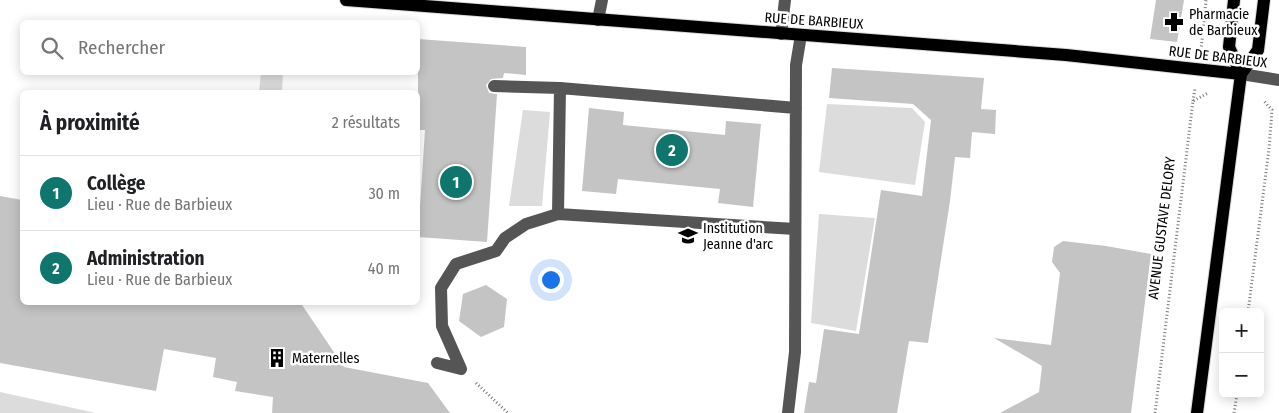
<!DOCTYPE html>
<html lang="fr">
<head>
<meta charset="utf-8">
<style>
  body { margin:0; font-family:"Fira Sans Condensed",sans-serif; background:#f2f2f2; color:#202124 }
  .controls { position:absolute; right:15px; bottom:15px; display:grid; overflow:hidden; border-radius:8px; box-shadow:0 2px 12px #0003 }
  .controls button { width:45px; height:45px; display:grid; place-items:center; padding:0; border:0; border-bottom:1px solid #e0e0e0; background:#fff; color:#202124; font:25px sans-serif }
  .you { position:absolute; left:550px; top:279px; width:18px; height:18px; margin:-12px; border:4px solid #fff; border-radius:50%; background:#1a73e8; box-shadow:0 0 0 8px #1a73e833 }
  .badge { display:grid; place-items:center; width:32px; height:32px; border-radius:50%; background:#0f766e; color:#fff; font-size:16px; font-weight:700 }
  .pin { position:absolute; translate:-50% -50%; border:2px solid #fff; box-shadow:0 1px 5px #0006 }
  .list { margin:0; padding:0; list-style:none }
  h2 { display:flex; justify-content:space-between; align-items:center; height:65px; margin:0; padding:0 20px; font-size:21px }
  h2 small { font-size:16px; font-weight:400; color:#757577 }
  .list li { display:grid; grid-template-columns:32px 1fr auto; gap:15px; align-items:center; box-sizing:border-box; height:75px; padding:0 20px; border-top:1px solid #e0e0e0 }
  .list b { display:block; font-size:19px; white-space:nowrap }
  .list p { margin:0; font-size:16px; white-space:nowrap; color:#757577 }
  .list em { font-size:16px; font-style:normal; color:#757577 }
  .icon { flex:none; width:28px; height:28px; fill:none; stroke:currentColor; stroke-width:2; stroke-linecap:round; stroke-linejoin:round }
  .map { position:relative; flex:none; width:1279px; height:413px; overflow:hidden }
  .search { position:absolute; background:#fff; box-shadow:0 2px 12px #0003; left:20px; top:20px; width:400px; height:55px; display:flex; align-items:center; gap:12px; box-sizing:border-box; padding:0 18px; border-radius:8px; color:#757577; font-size:19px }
  .panel { position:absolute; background:#fff; box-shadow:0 2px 12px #0003; left:20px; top:90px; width:400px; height:215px; border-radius:8px }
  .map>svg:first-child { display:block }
</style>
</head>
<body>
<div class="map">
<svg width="1279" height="413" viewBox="0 0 1279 413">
  <rect width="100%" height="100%" fill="#fff"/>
  <path fill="#dcdcdc" d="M 261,73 L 283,73 L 282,92 L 259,92 Z
    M 827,104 L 912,108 L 925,122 L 915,185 L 819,172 Z
    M 523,110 L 550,112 L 542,206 L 509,206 Z
    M 819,214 L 875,218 L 856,331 L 811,323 Z
    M 0,392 L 96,413 L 0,413 Z"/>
  <path fill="#c4c4c4" d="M 1156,0 L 1184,0 L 1177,42 L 1150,39 Z
    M 418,39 L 526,47 L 526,75 L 504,73 L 503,78 L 491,79 L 486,85 L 489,93 L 497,94 L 487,242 L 418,237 L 425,130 L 418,130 Z
    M 832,68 L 984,78 L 981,109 L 996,110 L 995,134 L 972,132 L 970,158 L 955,157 L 950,201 L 928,343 L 909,341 L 897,413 L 804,413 L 809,382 L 816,383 L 824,329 L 859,334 L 881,190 L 922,196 L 931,120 L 913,104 L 829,98 Z
    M 589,108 L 624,112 L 623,125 L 725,135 L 726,121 L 761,124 L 753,207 L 718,203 L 720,189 L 618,179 L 616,194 L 582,191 Z
    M 0,196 L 22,200 L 22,302 L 300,302 L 344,367 L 428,383 L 450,413 L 272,413 L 273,397 L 235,391 L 237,382 L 213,377 L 216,358 L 164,349 L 156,391 L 0,363 Z
    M 1063,241 L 1106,246 L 1151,254 L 1131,413 L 1000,413 L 1039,392 L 1042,366 L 994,338 L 1051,345 L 1060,273 L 1052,262 L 1054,247 Z
    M 486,285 L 507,299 L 504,327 L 481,337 L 459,321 L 463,294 Z"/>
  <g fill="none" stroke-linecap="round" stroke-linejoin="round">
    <g stroke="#dbdbdb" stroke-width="14">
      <path id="major" d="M 346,0 L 1066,55 L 1241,74
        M 1234,0 L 1229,47 L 1241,74
        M 1197,413 L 1241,74 L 1258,50 L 1264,0"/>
    </g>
    <path stroke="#777" stroke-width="3" stroke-dasharray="1 2.5" stroke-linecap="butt" d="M 1201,50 L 1206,0
      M 1193,101 L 1195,88
      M 1248,312 L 1269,149 L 1272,110 L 1263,100
      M 476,383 L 508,413
      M 1155,413 L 1193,101 L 1208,93
      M 1234,413 L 1237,394"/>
    <path stroke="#555" stroke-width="12" d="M 598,20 L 602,0
      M 781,34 L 785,0
      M 1241,74 L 1279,80
      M 494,86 L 560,88
      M 795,229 L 558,214 L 560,88 L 796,108
      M 437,363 L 461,369 L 442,326 L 441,288 L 456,264 L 496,251 L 505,238 L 526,224 L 558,214
      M 788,413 L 795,352 L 796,65 L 801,35"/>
    <use href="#major" stroke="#000" stroke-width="12"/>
  </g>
  <defs>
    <g id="pharmacy-bare" transform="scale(1.5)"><path d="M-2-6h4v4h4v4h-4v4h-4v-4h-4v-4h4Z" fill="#000" stroke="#fff" stroke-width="2.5" paint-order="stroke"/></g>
    <g id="school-bare" transform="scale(1.5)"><path d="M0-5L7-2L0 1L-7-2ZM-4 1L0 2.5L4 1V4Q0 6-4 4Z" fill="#000" stroke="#fff" stroke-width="2.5" paint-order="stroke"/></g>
    <g id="building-bare" transform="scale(1.5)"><path d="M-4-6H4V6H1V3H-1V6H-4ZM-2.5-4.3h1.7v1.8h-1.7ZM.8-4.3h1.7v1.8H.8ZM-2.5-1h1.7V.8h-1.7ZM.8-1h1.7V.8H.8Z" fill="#000" stroke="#fff" stroke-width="2.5" paint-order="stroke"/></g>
  </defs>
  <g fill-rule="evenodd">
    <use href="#pharmacy-bare" x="1174" y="22"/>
    <use href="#school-bare" x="688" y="236"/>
    <use href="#building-bare" x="277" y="358"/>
  </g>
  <g text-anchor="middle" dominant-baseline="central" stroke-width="5" stroke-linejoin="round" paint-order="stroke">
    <g font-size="14" fill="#000" stroke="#fff" text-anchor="start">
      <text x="1189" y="14">Pharmacie<tspan x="1189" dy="16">de Barbieux</tspan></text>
      <text x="703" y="228">Institution<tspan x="703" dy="16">Jeanne d'arc</tspan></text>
      <text x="292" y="358">Maternelles</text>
    </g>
    <g font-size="14" fill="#000" stroke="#fff">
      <text transform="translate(814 21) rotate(4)">RUE DE BARBIEUX</text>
      <text transform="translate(1218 57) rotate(7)">RUE DE BARBIEUX</text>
      <text transform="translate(1162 228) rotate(-83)">AVENUE GUSTAVE DELORY</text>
    </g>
  </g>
</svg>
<div class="controls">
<button>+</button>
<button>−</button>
</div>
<div class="you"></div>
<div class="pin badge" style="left:456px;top:182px">1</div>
<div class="pin badge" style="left:672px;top:150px">2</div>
<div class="search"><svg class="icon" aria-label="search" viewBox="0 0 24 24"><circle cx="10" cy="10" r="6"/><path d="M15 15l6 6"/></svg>Rechercher</div>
<section class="panel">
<h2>À proximité<small>2 résultats</small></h2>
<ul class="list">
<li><span class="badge">1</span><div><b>Collège</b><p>Lieu · Rue de Barbieux</p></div><em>30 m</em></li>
<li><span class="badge">2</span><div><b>Administration</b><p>Lieu · Rue de Barbieux</p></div><em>40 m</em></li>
</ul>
</section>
</div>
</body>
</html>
